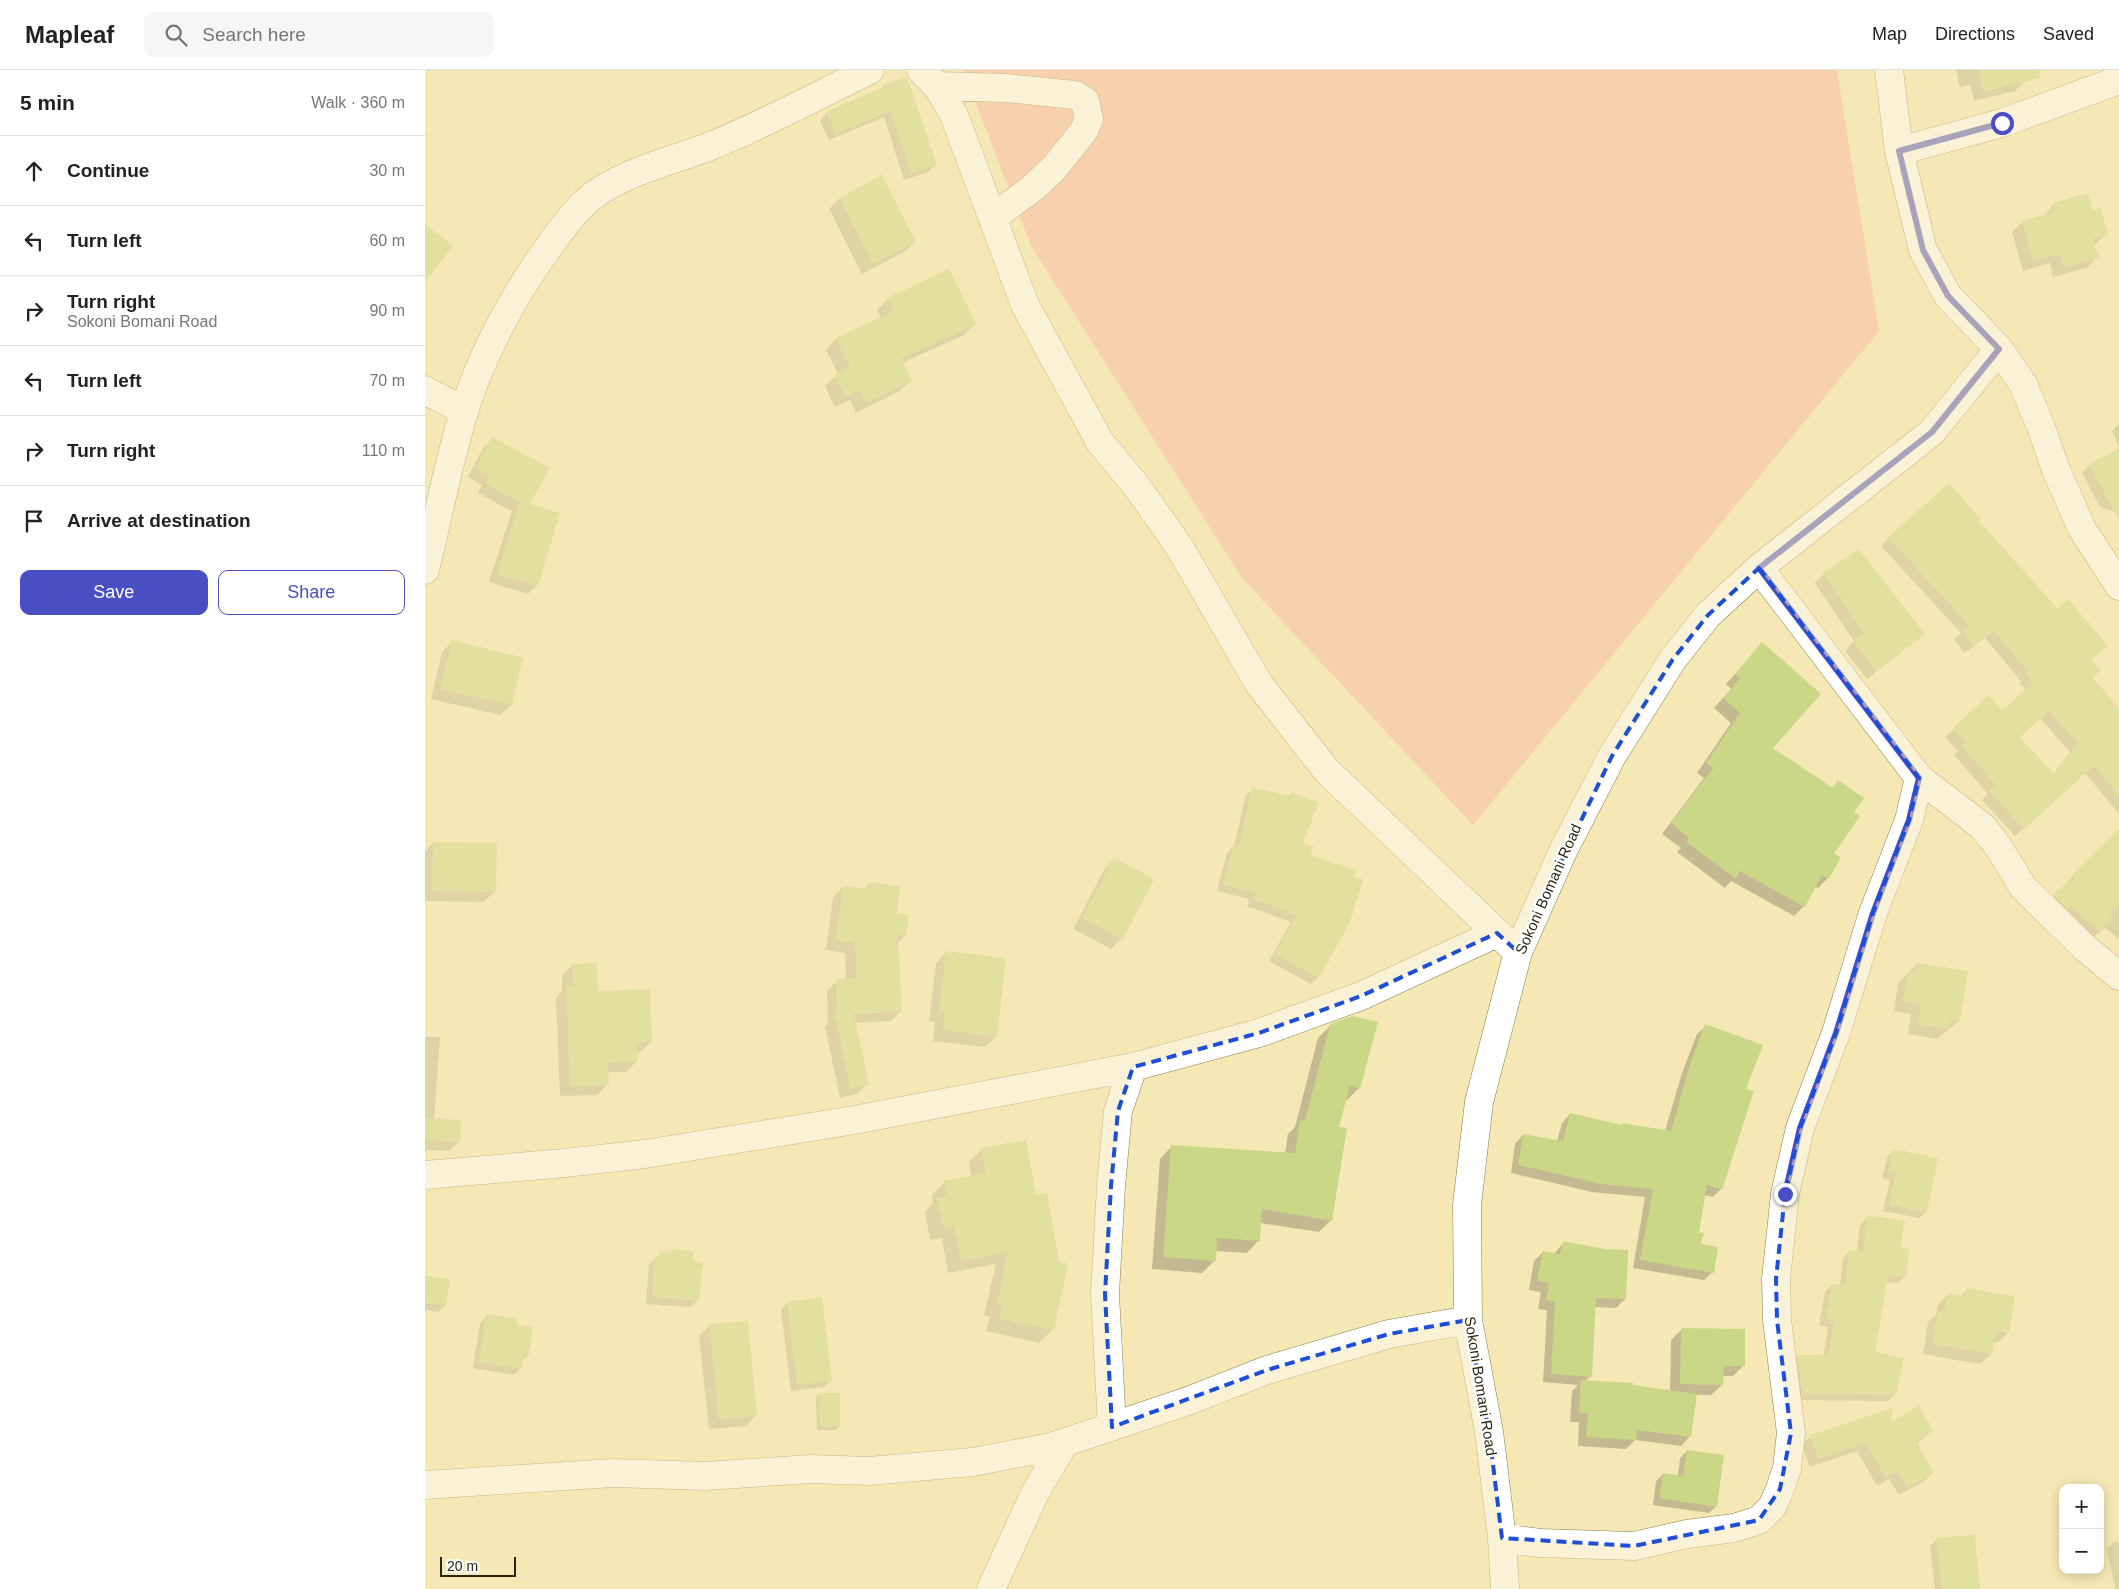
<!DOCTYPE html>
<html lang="en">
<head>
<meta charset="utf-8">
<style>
  body { margin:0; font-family:Helvetica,sans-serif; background:#f6f6f6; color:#222 }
  .controls { position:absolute; right:15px; bottom:15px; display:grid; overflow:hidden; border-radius:10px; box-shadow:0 2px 12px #0003 }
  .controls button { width:45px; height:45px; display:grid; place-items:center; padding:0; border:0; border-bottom:1px solid #e0e0e0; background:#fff; color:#222; font:25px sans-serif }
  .scale { position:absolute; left:15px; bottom:12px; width:76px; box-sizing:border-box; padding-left:5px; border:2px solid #2a2511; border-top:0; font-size:14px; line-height:18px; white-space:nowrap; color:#2a2511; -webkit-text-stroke:4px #fff; paint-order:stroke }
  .stop { position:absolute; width:15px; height:15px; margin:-11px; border:4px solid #494ec3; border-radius:50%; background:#fff }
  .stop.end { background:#494ec3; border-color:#fff; box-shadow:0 1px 5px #0008 }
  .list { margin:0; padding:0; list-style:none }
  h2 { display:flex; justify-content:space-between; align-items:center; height:65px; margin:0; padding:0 20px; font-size:21px }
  h2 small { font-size:16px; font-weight:400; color:#767676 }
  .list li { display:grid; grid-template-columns:32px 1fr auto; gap:15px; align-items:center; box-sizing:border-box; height:70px; padding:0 20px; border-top:1px solid #e0e0e0 }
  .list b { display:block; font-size:19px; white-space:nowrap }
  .list p { margin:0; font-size:16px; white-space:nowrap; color:#767676 }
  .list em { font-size:16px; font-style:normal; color:#767676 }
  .actions { display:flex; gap:10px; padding:15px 20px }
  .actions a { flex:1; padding:11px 0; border:1px solid #494ec3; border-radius:10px; text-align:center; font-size:18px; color:#494ec3 }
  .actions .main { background:#494ec3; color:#fff }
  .icon { flex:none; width:28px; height:28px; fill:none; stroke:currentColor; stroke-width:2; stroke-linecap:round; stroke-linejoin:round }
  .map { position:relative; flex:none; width:1694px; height:1519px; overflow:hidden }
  header { display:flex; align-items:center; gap:30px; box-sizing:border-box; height:70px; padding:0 25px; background:#fff; border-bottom:1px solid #e0e0e0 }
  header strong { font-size:24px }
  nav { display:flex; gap:28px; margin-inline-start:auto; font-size:18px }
  .search { width:350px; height:45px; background:#f6f6f6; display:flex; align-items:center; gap:12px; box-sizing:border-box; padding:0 18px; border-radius:10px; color:#767676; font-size:19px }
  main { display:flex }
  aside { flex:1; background:#fff }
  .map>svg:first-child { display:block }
</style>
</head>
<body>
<header>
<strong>Mapleaf</strong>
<div class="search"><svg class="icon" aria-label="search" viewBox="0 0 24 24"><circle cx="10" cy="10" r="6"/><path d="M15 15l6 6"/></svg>Search here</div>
<nav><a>Map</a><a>Directions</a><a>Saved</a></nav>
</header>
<main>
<aside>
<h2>5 min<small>Walk · 360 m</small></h2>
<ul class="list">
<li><svg class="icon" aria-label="ahead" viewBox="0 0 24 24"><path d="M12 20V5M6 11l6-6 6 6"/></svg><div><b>Continue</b></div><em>30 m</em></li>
<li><svg class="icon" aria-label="left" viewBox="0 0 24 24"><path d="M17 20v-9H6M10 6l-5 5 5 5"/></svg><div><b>Turn left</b></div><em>60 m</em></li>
<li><svg class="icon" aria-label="right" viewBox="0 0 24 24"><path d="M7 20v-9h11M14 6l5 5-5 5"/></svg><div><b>Turn right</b><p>Sokoni Bomani Road</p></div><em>90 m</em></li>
<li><svg class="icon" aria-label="left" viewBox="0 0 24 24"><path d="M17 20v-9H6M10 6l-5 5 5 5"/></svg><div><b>Turn left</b></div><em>70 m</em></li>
<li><svg class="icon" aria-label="right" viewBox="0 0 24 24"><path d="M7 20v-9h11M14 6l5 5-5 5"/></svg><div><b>Turn right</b></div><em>110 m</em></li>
<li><svg class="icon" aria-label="arrive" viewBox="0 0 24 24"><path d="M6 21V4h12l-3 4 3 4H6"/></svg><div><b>Arrive at destination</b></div></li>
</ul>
<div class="actions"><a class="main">Save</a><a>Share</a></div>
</aside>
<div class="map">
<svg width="1694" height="1519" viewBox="0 0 1694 1519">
  <rect width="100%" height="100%" fill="#f5e8b4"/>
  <path fill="#f8b6a4" d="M 538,0 L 1412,0 L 1454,261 L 1048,755 L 817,508 L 606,176 Z"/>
  <path fill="#0003" fill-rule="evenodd" d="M 1531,0 L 1597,0 L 1600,11 L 1590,21 L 1549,31 L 1545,15 L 1535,17 Z
    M 458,16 L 510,95 L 503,102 L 479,110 L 459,47 L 404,70 L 395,50 L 402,43 L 454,20 Z
    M 414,129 L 490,172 L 479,182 L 437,204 L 404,139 Z
    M 1629,134 L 1667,142 L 1682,164 L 1669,175 L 1672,187 L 1662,198 L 1628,207 L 1625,193 L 1598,201 L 1587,162 L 1598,152 L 1619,146 Z
    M 463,229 L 549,254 L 539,265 L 477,293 L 485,311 L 475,321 L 431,343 L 425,330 L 410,337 L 400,316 L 413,304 L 401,280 L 411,269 L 456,248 L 452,240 Z
    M 1694,354 L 1694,377 L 1687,361 Z
    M 68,369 L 104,434 L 112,515 L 103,524 L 64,512 L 87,441 L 53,423 L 57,415 L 43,407 L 59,377 Z
    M 1694,380 L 1694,443 L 1675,437 L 1657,403 L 1665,395 Z
    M 1552,451 L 1632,540 L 1682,576 L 1665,591 L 1666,608 L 1694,641 L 1694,744 L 1660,703 L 1590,766 L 1557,730 L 1563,724 L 1529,685 L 1533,681 L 1520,667 L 1564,627 L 1577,642 L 1602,621 L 1594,613 L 1596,611 L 1560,568 L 1539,583 L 1529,569 L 1536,563 L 1456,476 L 1464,468 ZM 1615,648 L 1645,682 L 1628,705 L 1594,667 Z
    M 1399,504 L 1499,564 L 1442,609 L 1420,581 L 1429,571 L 1390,513 Z
    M 27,572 L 97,589 L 86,635 L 75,645 L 6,629 L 17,582 Z
    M 1328,584 L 1346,678 L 1407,718 L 1413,712 L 1427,742 L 1407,784 L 1403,808 L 1393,818 L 1389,816 L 1379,836 L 1369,846 L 1306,811 L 1300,818 L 1252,782 L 1256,778 L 1237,764 L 1279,708 L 1272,703 L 1306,653 L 1289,638 L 1306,619 L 1301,614 Z
    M 828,719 L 862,727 L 866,723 L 877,774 L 883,786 L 927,808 L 893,907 L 886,914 L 844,891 L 866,852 L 822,836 L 824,829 L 792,821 L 802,783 L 809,776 L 821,725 Z
    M 1694,761 L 1694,869 L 1679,857 L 1666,870 L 1621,833 L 1640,816 L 1639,815 Z
    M 8,773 L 70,821 L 59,832 L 0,831 L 0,781 Z
    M 689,789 L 728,810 L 697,868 L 686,879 L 648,859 L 679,800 Z
    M 444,814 L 470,844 L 480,865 L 473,873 L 476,941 L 466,951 L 430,953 L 442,1014 L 432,1024 L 415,1028 L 400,956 L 403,954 L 402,921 L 412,911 L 421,910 L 420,883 L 401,880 L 408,827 L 418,817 L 438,820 Z
    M 521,882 L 571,967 L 560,977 L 508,971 L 510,952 L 504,951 L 511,893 Z
    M 1492,894 L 1534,951 L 1512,969 L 1483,964 L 1486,944 L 1469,941 L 1473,913 Z
    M 147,895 L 172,922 L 226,972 L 215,982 L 211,983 L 212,991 L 201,1002 L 182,1002 L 182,1015 L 172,1025 L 135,1026 L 131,928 L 137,921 L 137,906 Z
    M 906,955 L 934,1018 L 922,1030 L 920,1030 L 912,1058 L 906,1150 L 894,1162 L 835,1153 L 834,1170 L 822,1183 L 790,1181 L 790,1190 L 777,1203 L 727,1199 L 735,1089 L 747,1076 L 860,1084 L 863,1064 L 870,1057 L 893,968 Z
    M 1281,956 L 1320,1020 L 1296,1119 L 1288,1127 L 1279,1125 L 1272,1163 L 1275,1175 L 1288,1202 L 1279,1210 L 1208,1198 L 1220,1127 L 1167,1122 L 1086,1103 L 1090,1074 L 1098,1065 L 1132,1071 L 1137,1053 L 1145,1044 L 1196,1056 L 1240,1061 L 1257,1003 L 1272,964 Z
    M 0,967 L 15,967 L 9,1050 L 34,1071 L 24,1081 L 0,1080 Z
    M 557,1079 L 627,1260 L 614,1273 L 561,1261 L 565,1247 L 559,1245 L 571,1194 L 523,1203 L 517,1168 L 505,1170 L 500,1142 L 508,1133 L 507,1125 L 520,1112 L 546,1107 L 544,1092 Z
    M 1469,1080 L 1501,1142 L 1494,1148 L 1458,1141 L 1465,1110 L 1457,1108 L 1462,1087 Z
    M 1442,1148 L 1474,1179 L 1480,1206 L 1473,1213 L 1460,1212 L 1449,1283 L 1470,1324 L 1463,1331 L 1370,1330 L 1366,1293 L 1373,1286 L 1398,1287 L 1403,1257 L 1394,1255 L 1400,1222 L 1407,1215 L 1415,1216 L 1418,1188 L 1425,1181 L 1432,1181 L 1435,1155 Z
    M 1138,1173 L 1200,1229 L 1191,1238 L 1170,1237 L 1166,1306 L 1160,1311 L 1245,1321 L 1246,1270 L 1257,1259 L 1318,1296 L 1308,1306 L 1297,1306 L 1297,1315 L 1286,1325 L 1270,1325 L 1265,1366 L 1256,1376 L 1210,1370 L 1201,1379 L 1153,1376 L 1154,1352 L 1145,1352 L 1147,1321 L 1153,1315 L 1118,1312 L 1122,1240 L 1113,1239 L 1116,1222 L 1104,1220 L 1109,1191 L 1118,1182 L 1129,1184 Z
    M 246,1181 L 267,1192 L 273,1230 L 266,1237 L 221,1234 L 224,1195 L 236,1183 L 244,1183 Z
    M 0,1209 L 20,1236 L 13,1242 L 0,1240 Z
    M 1542,1220 L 1583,1263 L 1572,1273 L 1568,1272 L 1566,1284 L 1555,1294 L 1498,1284 L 1503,1252 L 1511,1245 L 1513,1235 L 1523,1224 L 1536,1226 Z
    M 362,1233 L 406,1310 L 399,1317 L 366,1321 L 356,1240 Z
    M 62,1246 L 90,1256 L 103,1285 L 97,1291 L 96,1298 L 89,1305 L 48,1298 L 55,1253 Z
    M 285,1255 L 331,1345 L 321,1356 L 284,1359 L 274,1266 Z
    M 394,1324 L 414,1357 L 411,1360 L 392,1360 L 391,1328 Z
    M 1464,1354 L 1507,1361 L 1491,1374 L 1507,1403 L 1499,1411 L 1474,1425 L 1464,1409 L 1452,1416 L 1432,1381 L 1385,1397 L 1377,1375 L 1386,1366 Z
    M 1262,1381 L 1291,1436 L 1284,1443 L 1228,1435 L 1231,1411 L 1238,1404 L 1253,1406 L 1255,1388 Z
    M 1512,1470 L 1554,1519 L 1510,1519 L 1505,1476 Z
    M 1689,1472 L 1694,1472 L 1694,1519 L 1690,1519 L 1682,1479 Z"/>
  <path fill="#cad786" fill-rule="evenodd" d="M 1553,0 L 1614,0 L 1615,8 L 1558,22 Z
    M 482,7 L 512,95 L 486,104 L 466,41 L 411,64 L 401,42 L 458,17 L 458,15 Z
    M 457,105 L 491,172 L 448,194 L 414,128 Z
    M 1663,123 L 1668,140 L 1676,138 L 1683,164 L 1668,169 L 1674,188 L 1639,197 L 1635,184 L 1608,191 L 1597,151 L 1630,142 L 1628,133 Z
    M 0,154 L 28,176 L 0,212 Z
    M 524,199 L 551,254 L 476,289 L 487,311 L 441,333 L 435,320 L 421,327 L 409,305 L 425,297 L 411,268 L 468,241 L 462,228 Z
    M 67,367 L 125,398 L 105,434 L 135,443 L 113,516 L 72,504 L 95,432 L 61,414 L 65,406 L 51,398 Z
    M 1694,378 L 1694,450 L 1664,394 Z
    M 1524,413 L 1556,449 L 1554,451 L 1632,538 L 1643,529 L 1683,576 L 1666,590 L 1676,600 L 1668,608 L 1694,638 L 1694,726 L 1669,696 L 1599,759 L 1564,721 L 1571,715 L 1536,676 L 1540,672 L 1528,658 L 1564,625 L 1577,640 L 1609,613 L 1601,604 L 1603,602 L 1569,561 L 1548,576 L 1537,560 L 1544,555 L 1463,467 ZM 1624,641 L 1653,673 L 1629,704 L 1595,667 Z
    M 1434,479 L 1500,564 L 1451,601 L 1428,571 L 1439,563 L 1398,503 Z
    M 27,570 L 98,588 L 87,635 L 15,619 Z
    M 1337,572 L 1396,624 L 1348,678 L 1408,718 L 1413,710 L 1439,728 L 1429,742 L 1435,746 L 1409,784 L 1416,787 L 1404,809 L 1397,805 L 1380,837 L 1315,801 L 1311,809 L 1261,772 L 1264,768 L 1246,753 L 1288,698 L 1281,693 L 1315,643 L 1298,628 L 1315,608 L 1310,604 Z
    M 827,717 L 864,726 L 866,722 L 894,732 L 878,773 L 888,777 L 885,785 L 931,800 L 929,807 L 938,810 L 924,854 L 894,908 L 850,884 L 872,845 L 828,829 L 830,823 L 798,814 L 809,775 L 814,776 Z
    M 1694,759 L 1694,834 L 1684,844 L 1689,849 L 1675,863 L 1647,836 L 1643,839 L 1628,824 L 1649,808 L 1646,806 Z
    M 8,772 L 72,773 L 71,822 L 7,821 Z
    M 689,788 L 729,809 L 698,869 L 657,848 Z
    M 444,812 L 475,817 L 472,843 L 484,845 L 481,866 L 473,865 L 477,942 L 429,944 L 444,1015 L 425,1019 L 410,945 L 412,944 L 411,909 L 431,909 L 430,873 L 411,870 L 418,816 L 443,819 Z
    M 521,881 L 581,888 L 572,967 L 518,960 L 520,941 L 514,941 Z
    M 172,893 L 173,921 L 225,919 L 227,972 L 212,973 L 213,992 L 183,993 L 184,1015 L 145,1016 L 141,916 L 148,916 L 147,894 Z
    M 1492,893 L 1543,901 L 1535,951 L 1526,950 L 1524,959 L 1493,954 L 1496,934 L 1478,931 L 1483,902 L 1491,903 Z
    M 928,946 L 953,952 L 935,1019 L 925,1016 L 914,1057 L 922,1058 L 907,1151 L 837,1139 L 835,1171 L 792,1168 L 791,1191 L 738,1187 L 746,1075 L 870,1083 L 875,1050 L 880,1051 L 905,954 Z
    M 1280,954 L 1338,975 L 1321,1019 L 1329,1021 L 1297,1120 L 1282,1115 L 1274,1162 L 1279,1163 L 1276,1174 L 1293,1177 L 1289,1203 L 1215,1190 L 1228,1119 L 1176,1114 L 1093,1095 L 1098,1064 L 1138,1071 L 1145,1043 L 1197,1055 L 1197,1053 L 1246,1061 L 1265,994 Z
    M 0,1048 L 36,1050 L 35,1072 L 0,1070 Z
    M 601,1070 L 611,1125 L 622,1123 L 634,1192 L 643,1194 L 629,1260 L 574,1249 L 577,1234 L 572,1233 L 583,1182 L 536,1191 L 529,1156 L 518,1158 L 512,1128 L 522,1126 L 519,1111 L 561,1103 L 556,1078 Z
    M 1468,1079 L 1513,1088 L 1502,1142 L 1464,1135 L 1471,1103 L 1463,1102 Z
    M 1442,1146 L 1479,1150 L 1476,1178 L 1484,1179 L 1481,1207 L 1463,1205 L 1450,1282 L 1479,1288 L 1471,1325 L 1377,1323 L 1372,1285 L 1404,1285 L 1409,1250 L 1401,1248 L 1407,1214 L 1420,1216 L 1424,1180 L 1438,1181 Z
    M 1138,1171 L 1179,1179 L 1203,1180 L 1201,1229 L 1171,1228 L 1167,1307 L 1126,1304 L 1130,1232 L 1121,1230 L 1124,1213 L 1112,1211 L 1118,1181 L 1135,1184 Z
    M 246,1179 L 269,1181 L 268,1191 L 278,1192 L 274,1231 L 227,1227 L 230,1187 L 235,1187 L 235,1181 L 246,1182 Z
    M 0,1206 L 25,1209 L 21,1236 L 0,1233 Z
    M 1542,1218 L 1590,1226 L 1584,1263 L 1571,1261 L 1567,1284 L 1508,1274 L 1513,1241 L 1520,1241 L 1523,1223 L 1540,1226 Z
    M 397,1227 L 407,1311 L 372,1315 L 362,1232 Z
    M 61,1244 L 92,1248 L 92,1255 L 108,1257 L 104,1285 L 99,1284 L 97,1299 L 54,1292 Z
    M 323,1251 L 332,1346 L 294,1349 L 284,1254 Z
    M 1256,1258 L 1320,1259 L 1320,1296 L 1299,1296 L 1298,1315 L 1255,1314 Z
    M 1156,1310 L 1208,1313 L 1208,1315 L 1272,1324 L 1266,1367 L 1212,1360 L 1211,1370 L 1161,1367 L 1163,1343 L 1154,1343 Z
    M 394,1323 L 415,1323 L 415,1357 L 395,1357 Z
    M 1494,1336 L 1508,1361 L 1491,1371 L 1509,1403 L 1482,1418 L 1473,1401 L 1461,1408 L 1441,1373 L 1393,1389 L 1385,1365 L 1468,1338 L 1466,1352 Z
    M 1262,1380 L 1299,1385 L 1292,1437 L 1234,1428 L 1238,1403 L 1258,1406 Z
    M 1550,1465 L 1555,1519 L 1517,1519 L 1511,1468 Z"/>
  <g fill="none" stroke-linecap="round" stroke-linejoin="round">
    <g stroke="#8a7e4d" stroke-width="29">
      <path id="street" d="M 496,0 L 512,16 L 529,45 L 600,235 L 675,372 L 713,418 L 755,478 L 834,614 L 902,701 L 1085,875
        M 1464,0 L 1474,81 L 1498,180 L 1523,226 L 1574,279 L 1598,314 L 1616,357 L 1631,400 L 1657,459 L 1694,516
        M 512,16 L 581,18 L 650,25 L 660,31 L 664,49 L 658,62 L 630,97 L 608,118 L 567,148
        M 1474,81 L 1577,53 L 1694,10
        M 0,320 L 39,341
        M 1334,498 L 1494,708 L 1558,757 L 1574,778 L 1598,817 L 1659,877 L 1694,906
        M 0,500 C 13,447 23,394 39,342 C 55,287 90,223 123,178 C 139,156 153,135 176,120 C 211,98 251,90 288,75 C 342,53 393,25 445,0
        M 0,1105 L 140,1093 L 220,1084 L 429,1050 L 708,997 L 834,963 L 936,926 L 1072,863
        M 687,1357 L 680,1224 L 686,1116 L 693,1041 L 708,997
        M 0,1415 L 188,1403 L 280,1406 L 386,1399 L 444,1401 L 548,1392 L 626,1377 L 763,1331 L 842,1300 L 964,1264 L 1043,1250
        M 1077,1468 L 1115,1473 L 1209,1476 L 1262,1464 L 1309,1458 L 1334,1450 L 1347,1437 L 1355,1419 L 1362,1398 L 1366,1363 L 1352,1250 L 1351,1209 L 1360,1124 L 1375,1058 L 1411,963 L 1448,843 L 1484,750 L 1494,708
        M 566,1519 L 610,1423 L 640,1372
        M 1080,1519 L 1077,1468 L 1064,1362 L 1043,1250 L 1042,1135 L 1054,1032 L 1093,882 L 1138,781 L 1187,686 L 1248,589 L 1283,545 L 1334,498 L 1507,362 L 1574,279"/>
    </g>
    <use href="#street" stroke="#fff" stroke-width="28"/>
  </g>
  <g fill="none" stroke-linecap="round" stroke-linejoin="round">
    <path stroke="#494ec3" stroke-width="6" d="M 1360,1124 L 1375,1058 L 1411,963 L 1448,843 L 1484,750 L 1494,708 L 1334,498 L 1507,362 L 1574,279 L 1523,226 L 1498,180 L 1474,81 L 1577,53"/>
  </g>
  <path d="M0 0H1694V1519H0ZM 1334,498 L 1494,708 L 1484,750 L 1448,843 L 1411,963 L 1375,1058 L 1360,1124 L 1351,1209 L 1352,1250 L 1366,1363 L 1355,1419 L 1334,1450 L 1209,1476 L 1077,1468 L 1064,1362 L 1043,1250 L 964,1264 L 842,1300 L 687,1357 L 680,1224 L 686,1116 L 693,1041 L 708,997 L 834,963 L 936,926 L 1072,863 L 1093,882 L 1187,686 L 1248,589 L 1283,545 Z" fill="#f5e8b4" fill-opacity=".55" fill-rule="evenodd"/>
  <path fill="none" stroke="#1d4ed8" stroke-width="4" stroke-dasharray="10 6" stroke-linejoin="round" d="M 1334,498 L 1494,708 L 1484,750 L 1448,843 L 1411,963 L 1375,1058 L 1360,1124 L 1351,1209 L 1352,1250 L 1366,1363 L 1355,1419 L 1334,1450 L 1209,1476 L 1077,1468 L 1064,1362 L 1043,1250 L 964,1264 L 842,1300 L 687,1357 L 680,1224 L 686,1116 L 693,1041 L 708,997 L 834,963 L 936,926 L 1072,863 L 1093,882 L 1187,686 L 1248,589 L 1283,545 Z"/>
  <g text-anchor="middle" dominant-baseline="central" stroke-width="5" stroke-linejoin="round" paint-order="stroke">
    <g font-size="15" fill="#2a2511" stroke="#fff">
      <text transform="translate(1123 819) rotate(-66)">Sokoni Bomani Road</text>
      <text transform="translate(1056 1316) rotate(81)">Sokoni Bomani Road</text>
    </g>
  </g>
</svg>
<div class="controls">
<button>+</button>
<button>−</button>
</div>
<div class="scale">20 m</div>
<div class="stop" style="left:1577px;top:53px"></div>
<div class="stop end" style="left:1360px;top:1124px"></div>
</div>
</main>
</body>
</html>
